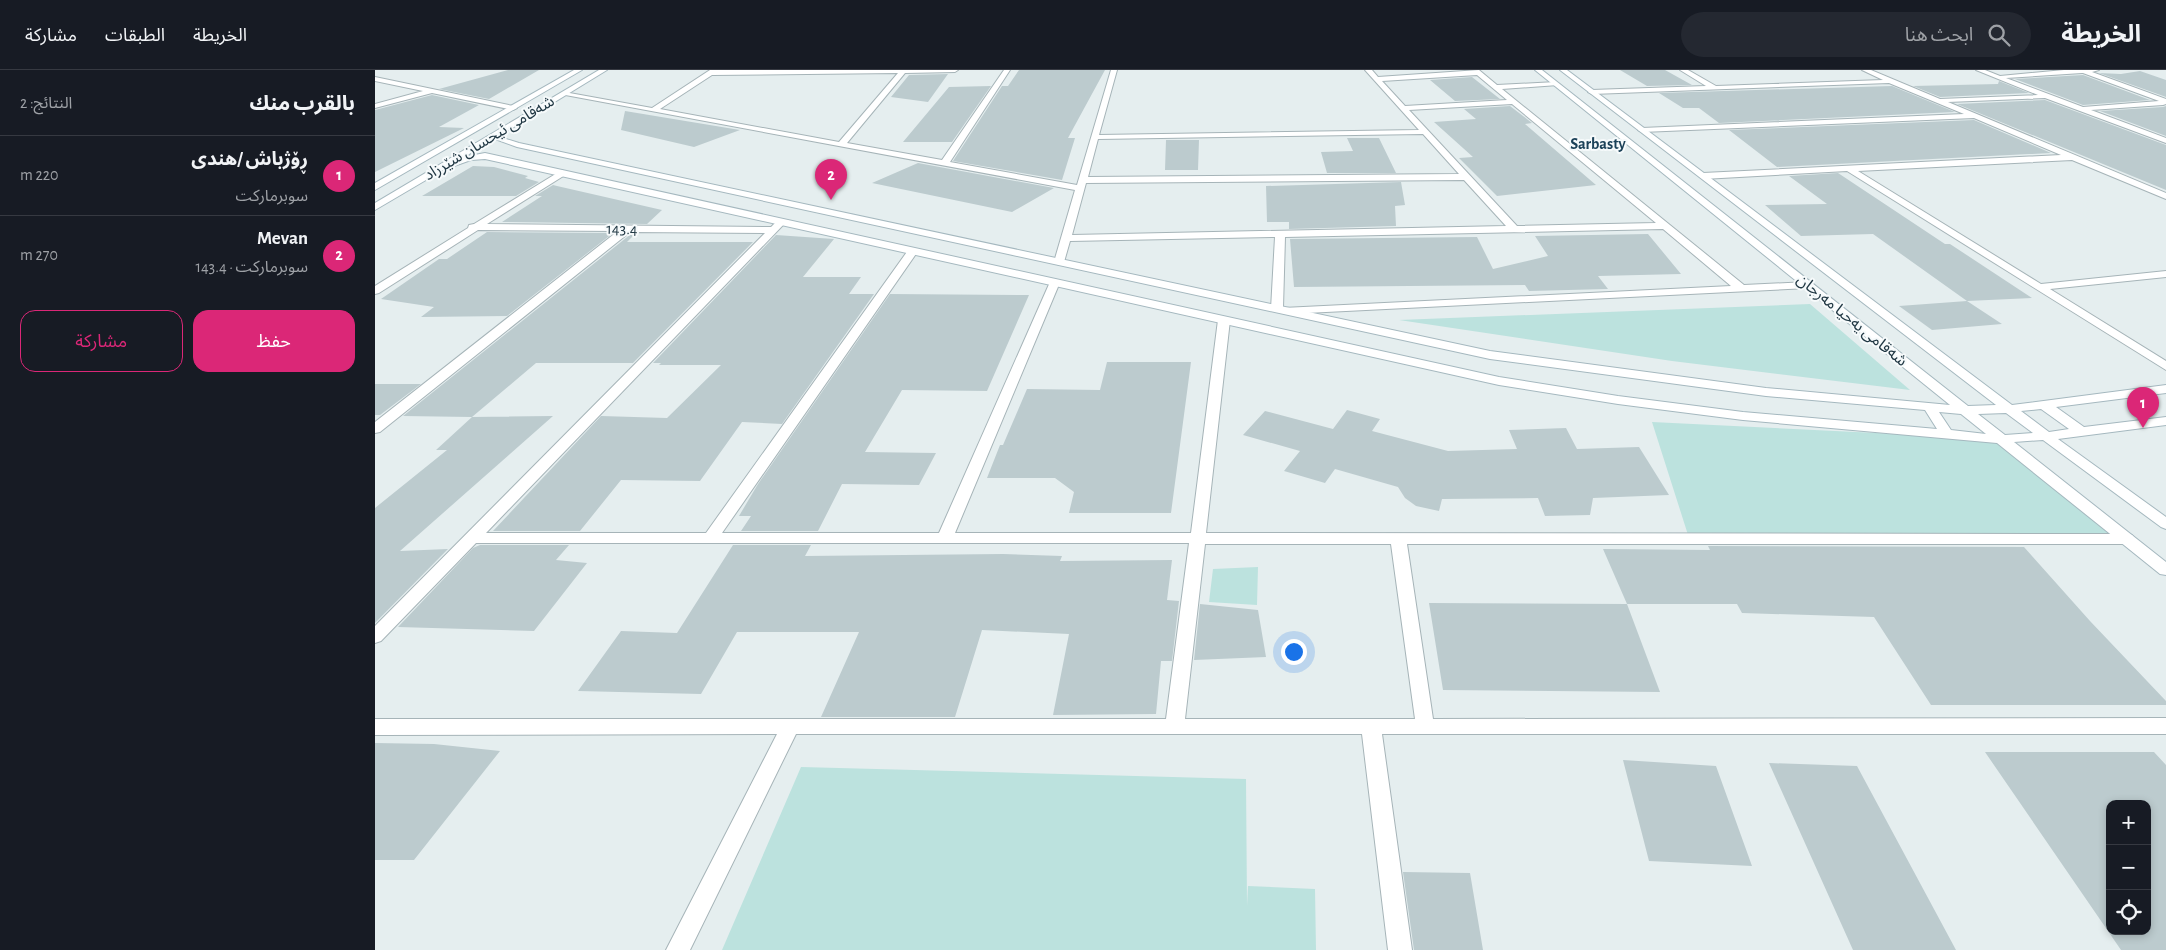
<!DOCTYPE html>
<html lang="ar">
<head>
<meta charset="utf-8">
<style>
  body { margin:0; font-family:"Alegreya Sans","Noto Sans Arabic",sans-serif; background:#242831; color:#f1f3f6; direction:rtl }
  .controls { position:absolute; right:15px; bottom:15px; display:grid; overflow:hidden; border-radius:10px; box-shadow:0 2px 8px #0003 }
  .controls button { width:45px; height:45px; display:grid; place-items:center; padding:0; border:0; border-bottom:1px solid #363941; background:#171b24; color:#f1f3f6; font:25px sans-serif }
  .you { position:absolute; left:918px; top:581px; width:18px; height:18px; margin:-12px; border:4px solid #fff; border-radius:50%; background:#1a73e8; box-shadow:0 0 0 8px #1a73e833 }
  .badge { display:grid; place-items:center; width:32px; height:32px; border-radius:50%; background:#db2777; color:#fff; font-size:16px; font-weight:700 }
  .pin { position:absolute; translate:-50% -41px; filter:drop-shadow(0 1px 2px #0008) }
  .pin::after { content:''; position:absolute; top:26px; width:18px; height:15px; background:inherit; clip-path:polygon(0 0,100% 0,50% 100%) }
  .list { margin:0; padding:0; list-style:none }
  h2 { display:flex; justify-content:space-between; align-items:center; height:65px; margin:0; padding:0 20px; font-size:21px }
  h2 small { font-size:16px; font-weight:400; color:#9ea1a6 }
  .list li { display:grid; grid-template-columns:32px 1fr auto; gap:15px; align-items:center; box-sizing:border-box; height:80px; padding:0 20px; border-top:1px solid #363941 }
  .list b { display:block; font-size:19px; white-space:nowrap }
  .list p { margin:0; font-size:16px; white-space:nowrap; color:#9ea1a6 }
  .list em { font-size:16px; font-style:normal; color:#9ea1a6 }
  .actions { display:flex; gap:10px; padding:15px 20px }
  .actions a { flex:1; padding:11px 0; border:1px solid #db2777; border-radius:15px; text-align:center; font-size:18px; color:#db2777 }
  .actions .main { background:#db2777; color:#fff }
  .icon { flex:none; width:28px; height:28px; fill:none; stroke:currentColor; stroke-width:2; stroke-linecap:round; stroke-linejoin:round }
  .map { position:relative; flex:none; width:1791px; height:880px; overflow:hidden; direction:ltr }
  header { display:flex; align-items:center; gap:30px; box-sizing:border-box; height:70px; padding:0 25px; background:#171b24; border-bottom:1px solid #363941 }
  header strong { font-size:24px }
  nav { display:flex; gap:28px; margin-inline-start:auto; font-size:18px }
  .search { width:350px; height:45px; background:#242831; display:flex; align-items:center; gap:12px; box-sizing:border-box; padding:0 18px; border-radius:28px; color:#9ea1a6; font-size:19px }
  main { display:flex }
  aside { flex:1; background:#171b24 }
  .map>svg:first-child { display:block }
</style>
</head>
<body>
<header>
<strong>الخريطة</strong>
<div class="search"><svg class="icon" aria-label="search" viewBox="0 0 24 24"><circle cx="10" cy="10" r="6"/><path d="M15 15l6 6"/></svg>ابحث هنا</div>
<nav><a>الخريطة</a><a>الطبقات</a><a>مشاركة</a></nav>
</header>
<main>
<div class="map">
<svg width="1791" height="880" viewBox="0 0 1791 880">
  <rect width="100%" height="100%" fill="#e5eeef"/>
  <path fill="#bce2de" d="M 1435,234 L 1535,320 L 1297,291 L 1024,250 Z
    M 1277,352 L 1626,369 L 1752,469 L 1314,468 Z
    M 883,497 L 882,535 L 834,532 L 838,499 Z
    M 426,697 L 871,709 L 872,836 L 873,816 L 940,819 L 941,880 L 347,880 Z"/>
  <path fill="#bccbce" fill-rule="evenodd" d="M 133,0 L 164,0 L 114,29 L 64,19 Z
    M 644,0 L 730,0 L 693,68 L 700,68 L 687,110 L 578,91 L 627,16 L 633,16 Z
    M 1245,0 L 1290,0 L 1317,15 L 1272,16 Z
    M 1765,1 L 1791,10 L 1791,27 L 1724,3 L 1746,4 Z
    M 573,4 L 553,32 L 516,27 L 534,5 Z
    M 1708,5 L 1775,30 L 1708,35 L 1640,9 Z
    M 1097,7 L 1125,29 L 1080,31 L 1055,10 Z
    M 1624,11 L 1654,23 L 1565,27 L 1538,16 L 1623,14 Z
    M 616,16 L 577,72 L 528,72 L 574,17 Z
    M 1517,16 L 1580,42 L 1344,53 L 1324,38 L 1308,38 L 1284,23 Z
    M 57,25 L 104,35 L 64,57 L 89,58 L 0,102 L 0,40 Z
    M 1670,30 L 1791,75 L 1791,120 L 1582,34 Z
    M 1135,36 L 1157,53 L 1150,54 L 1221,115 L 1122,126 L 1084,88 L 1098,87 L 1059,52 L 1101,49 L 1089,39 Z
    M 1791,36 L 1791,66 L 1725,41 L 1788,37 Z
    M 250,41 L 365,60 L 319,77 L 246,60 Z
    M 1599,50 L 1676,83 L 1402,97 L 1354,60 Z
    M 972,68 L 1004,68 L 1021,103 L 952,103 L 946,82 L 978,81 Z
    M 791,70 L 824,70 L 823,100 L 790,100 Z
    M 543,93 L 679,118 L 637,142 L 497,113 Z
    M 98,96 L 119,97 L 153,106 L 150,108 L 164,112 L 141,126 L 47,126 Z
    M 1463,103 L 1570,174 L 1575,174 L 1657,228 L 1592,231 L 1498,164 L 1426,166 L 1390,135 L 1452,134 L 1414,106 Z
    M 1026,112 L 1030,135 L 1020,136 L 1021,156 L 914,159 L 914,152 L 892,152 L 891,116 Z
    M 178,115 L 182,116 L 287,140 L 272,154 L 127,152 L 167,126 L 160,126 Z
    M 112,162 L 238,163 L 132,246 L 46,247 L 59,237 L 6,229 L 64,189 L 72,189 Z
    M 256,164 L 260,164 L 252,172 L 378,172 L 258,293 L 161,293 L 97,347 L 28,346 Z
    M 1273,164 L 1306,204 L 1223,206 L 1233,219 L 1154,221 L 1150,215 L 919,217 L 915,169 L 1102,167 L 1118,199 L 1173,186 L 1160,166 Z
    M 401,165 L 459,169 L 428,207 L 486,207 L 474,224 L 499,224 L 407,354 L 367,352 L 325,411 L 246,410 L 205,461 L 118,461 L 226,346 L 292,348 L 346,295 L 284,295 L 286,293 L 278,293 Z
    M 515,224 L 654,225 L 612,321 L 527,320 L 490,382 L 561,383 L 544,415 L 467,414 L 443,461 L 366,461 L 376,446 L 364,446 L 383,414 Z
    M 1592,231 L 1627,254 L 1557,260 L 1524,236 Z
    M 732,292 L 816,292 L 796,443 L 694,443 L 699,422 L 680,408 L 612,408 L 625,375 L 628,375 L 652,319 L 725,320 Z
    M 0,314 L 46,314 L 5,345 L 0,345 Z
    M 972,340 L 1005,349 L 997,361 L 1073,381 L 1142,379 L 1134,360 L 1191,358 L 1202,379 L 1264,377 L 1294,425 L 1218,428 L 1215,445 L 1170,446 L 1163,428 L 1067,429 L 1064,441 L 1041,436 L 1030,428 L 1023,417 L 960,399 L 950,413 L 909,401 L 925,381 L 868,365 L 890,341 L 958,359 Z
    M 178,346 L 25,481 L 73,479 L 0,553 L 0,438 L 72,380 L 61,380 L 97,347 Z
    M 105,475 L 194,475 L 181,490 L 212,493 L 159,561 L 23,557 L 98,478 Z
    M 358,475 L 436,475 L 430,486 L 628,484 L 687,486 L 685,491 L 797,490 L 792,530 L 804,531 L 797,591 L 786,591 L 781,644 L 678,645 L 694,564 L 607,560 L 580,647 L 446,647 L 484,562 L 362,562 L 326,624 L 203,621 L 246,561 L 302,563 Z
    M 1333,476 L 1649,477 L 1715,551 L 1791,631 L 1791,635 L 1556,635 L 1499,547 L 1367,543 L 1362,534 L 1252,534 L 1228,479 L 1335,480 Z
    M 1054,533 L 1252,534 L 1285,622 L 1068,620 Z
    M 825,534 L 883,540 L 891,587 L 819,590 Z
    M 0,673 L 59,674 L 125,681 L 39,790 L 0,790 Z
    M 1610,682 L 1779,682 L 1791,695 L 1791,880 L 1746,880 ZM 1735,734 L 1772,734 L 1772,861 L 1735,861 Z
    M 1248,690 L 1341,696 L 1377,796 L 1274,791 Z
    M 1394,693 L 1482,696 L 1581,880 L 1478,880 Z
    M 1028,802 L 1095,803 L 1108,880 L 1039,880 Z"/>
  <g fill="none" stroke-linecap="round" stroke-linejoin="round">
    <g stroke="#a6b4b8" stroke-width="2">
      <path id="street" d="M 335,0 L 583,0 L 580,2 L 530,3 L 472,73 L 567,90 L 629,0 L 635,0 L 575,92 L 702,115 L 736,0 L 742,0 L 724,65 L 1044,60 L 990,0 L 997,0 L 1003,7 L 1104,0 L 1122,15 L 1181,12 L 1183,15 L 1127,19 L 1369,215 L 1433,212 L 1438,215 L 1433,218 L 911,244 L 896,239 L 900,167 L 695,171 L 689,192 L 684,195 L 679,192 L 700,120 L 185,24 L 189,22 L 277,38 ZM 523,3 L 464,72 L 285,39 L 337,5 ZM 1102,5 L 1132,30 L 1030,36 L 1007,11 ZM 1137,34 L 1281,153 L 1142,156 L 1034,40 ZM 1048,64 L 1084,104 L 713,107 L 723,69 ZM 1089,110 L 1131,156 L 697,165 L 711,113 ZM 1288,159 L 1356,216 L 908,238 L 910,167 Z
        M 1305,0 L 1313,0 L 1341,16 L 1508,10 L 1487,0 L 1496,0 L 1565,29 L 1663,25 L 1601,0 L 1610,0 L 1625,6 L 1689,0 L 1724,0 L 1717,2 L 1791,29 L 1791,34 L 1788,35 L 1716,40 L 1791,68 L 1791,73 L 1670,28 L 1573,32 L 1791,123 L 1791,129 L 1697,90 L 1483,101 L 1666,214 L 1791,201 L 1791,207 L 1675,219 L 1791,291 L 1791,300 L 1472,101 L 1328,109 L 1324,106 L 1328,103 L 1686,85 L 1599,48 L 1267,62 L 1263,60 L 1267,58 L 1589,44 L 1514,13 L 1217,24 L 1213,22 L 1217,20 L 1331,16 ZM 1707,3 L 1708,3 L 1784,31 L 1708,37 L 1631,8 Z
        M 0,7 L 138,36 L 142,38 L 138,40 L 57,23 L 0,38 L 0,34 L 48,21 L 0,11 Z
        M 187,100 L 191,103 L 190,105 L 112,154 L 396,157 L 403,150 L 411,152 L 111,463 L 331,463 L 534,179 L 538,178 L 543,181 L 347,463 L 564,463 L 675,212 L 680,209 L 685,212 L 580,463 L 816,463 L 843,250 L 849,247 L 855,250 L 831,463 L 1752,464 L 1757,465 L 1760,469 L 1757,473 L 1752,474 L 1032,474 L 1058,649 L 1791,648 L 1791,664 L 1007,664 L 1037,880 L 1013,880 L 987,664 L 421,664 L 315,880 L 291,880 L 402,664 L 0,665 L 0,649 L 791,649 L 814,473 L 101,473 L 6,571 L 0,573 L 0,556 L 390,163 L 255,162 L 5,362 L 0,363 L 0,352 L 243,161 L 103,160 L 4,223 L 0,224 L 0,216 L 93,158 L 94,155 L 99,154 ZM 830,474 L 1016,474 L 1040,649 L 810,649 Z"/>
    </g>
    <g stroke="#a5b8bf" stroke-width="2">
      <path id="secondary" d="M 199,0 L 207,0 L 0,120 L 0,113 Z
        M 224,0 L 232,0 L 129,63 L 128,68 L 144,73 L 1115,281 L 1391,318 L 1575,335 L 1160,0 L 1167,0 L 1593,336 L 1621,335 L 1185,0 L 1192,0 L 1637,335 L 1791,315 L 1791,323 L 1681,337 L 1709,357 L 1791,347 L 1791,355 L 1683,369 L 1791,447 L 1791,459 L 1786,457 L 1668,370 L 1639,372 L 1791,492 L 1791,505 L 1785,504 L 1622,373 L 1368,350 L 1243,334 L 1124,315 L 110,89 L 96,90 L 68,100 L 0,140 L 0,133 ZM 120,69 L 142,77 L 1115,289 L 1391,326 L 1550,340 L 1562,359 L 1368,342 L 1243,326 L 1124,307 L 110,83 L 89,87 ZM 1666,339 L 1694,359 L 1674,362 L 1646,341 ZM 1564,342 L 1586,344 L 1611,364 L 1576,360 ZM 1631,343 L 1658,363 L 1630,365 L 1603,344 Z"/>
    </g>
    <use href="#street" fill="#fff" fill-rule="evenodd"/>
    <use href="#secondary" fill="#fff" fill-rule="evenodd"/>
  </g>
  <g text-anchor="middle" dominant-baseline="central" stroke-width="4" stroke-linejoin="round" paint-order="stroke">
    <g font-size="16" fill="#213844" stroke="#f6fafb">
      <text transform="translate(114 68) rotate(-31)">شەقامی ئیحسان شێرزاد</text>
      <text transform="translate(247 159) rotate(1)">143.4</text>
      <text transform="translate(1477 250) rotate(39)">شەقامی یەحیا مەرجان</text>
    </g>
    <g font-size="16" font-weight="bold" fill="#1b4158" stroke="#f6fafb">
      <text x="1223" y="74">Sarbasty</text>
    </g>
  </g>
</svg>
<div class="controls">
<button>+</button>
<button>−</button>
<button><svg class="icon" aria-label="locate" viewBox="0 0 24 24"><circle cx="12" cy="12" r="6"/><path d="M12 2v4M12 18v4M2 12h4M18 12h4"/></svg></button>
</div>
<div class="you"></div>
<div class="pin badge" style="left:1768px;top:358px">1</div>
<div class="pin badge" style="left:456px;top:130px">2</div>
</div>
<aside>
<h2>بالقرب منك<small>النتائج: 2</small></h2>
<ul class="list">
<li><span class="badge">1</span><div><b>ڕۆژباش /ھندی</b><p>سوبرماركت</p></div><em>220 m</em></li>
<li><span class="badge">2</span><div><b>Mevan</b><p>سوبرماركت · 143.4</p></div><em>270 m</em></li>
</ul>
<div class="actions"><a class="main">حفظ</a><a>مشاركة</a></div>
</aside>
</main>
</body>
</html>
